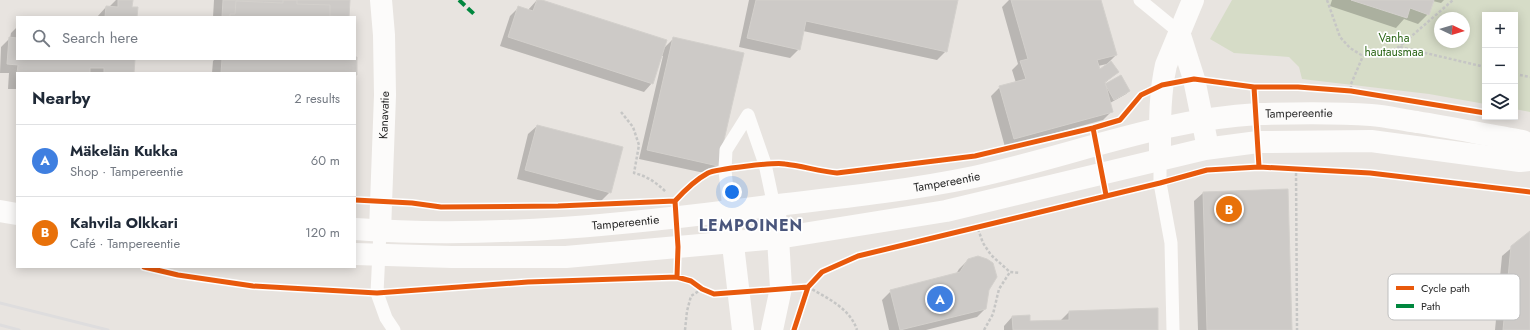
<!DOCTYPE html>
<html lang="en">
<head>
<meta charset="utf-8">
<style>
  body { margin:0; font-family:Jost,sans-serif; background:#f6f6f7; color:#1f2937 }
  .controls { position:absolute; right:12px; top:12px; display:grid; overflow:hidden; border-radius:0px; box-shadow:0 2px 10px #0003 }
  .controls button { width:36px; height:36px; display:grid; place-items:center; padding:0; border:0; border-bottom:1px solid #e0e1e3; background:#fff; color:#1f2937; font:20px sans-serif }
  .compass { position:absolute; left:1434px; top:12px; width:36px; height:36px; border-radius:50%; background:#fff; box-shadow:0 2px 10px #0003; rotate:94deg }
  .you { position:absolute; left:732px; top:192px; width:14px; height:14px; margin:-10px; border:3px solid #fff; border-radius:50%; background:#1a73e8; box-shadow:0 0 0 6px #1a73e833 }
  .badge { display:grid; place-items:center; width:26px; height:26px; border-radius:50%; background:#d93025; color:#fff; font-size:13px; font-weight:700 }
  .pin { position:absolute; translate:-50% -50%; border:2px solid #fff; box-shadow:0 1px 4px #0006 }
  .list { margin:0; padding:0; list-style:none }
  h2 { display:flex; justify-content:space-between; align-items:center; height:52px; margin:0; padding:0 16px; font-size:17px }
  h2 small { font-size:13px; font-weight:400; color:#747a83 }
  .list li { display:grid; grid-template-columns:26px 1fr auto; gap:12px; align-items:center; box-sizing:border-box; height:72px; padding:0 16px; border-top:1px solid #e0e1e3 }
  .list b { display:block; font-size:15px; white-space:nowrap }
  .list p { margin:0; font-size:13px; white-space:nowrap; color:#747a83 }
  .list em { font-size:13px; font-style:normal; color:#747a83 }
  .icon { flex:none; width:22px; height:22px; fill:none; stroke:currentColor; stroke-width:2; stroke-linecap:round; stroke-linejoin:round }
  .map { position:relative; flex:none; width:1530px; height:330px; overflow:hidden }
  .search { position:absolute; background:#fff; box-shadow:0 2px 10px #0003; left:16px; top:16px; width:340px; height:44px; display:flex; align-items:center; gap:10px; box-sizing:border-box; padding:0 14px; border-radius:0px; color:#747a83; font-size:15px }
  .panel { position:absolute; background:#fff; box-shadow:0 2px 10px #0003; left:16px; top:72px; width:340px; height:196px; border-radius:0px }
  .map>svg:first-child { display:block }
</style>
</head>
<body>
<div class="map">
<svg width="1530" height="330" viewBox="0 0 1530 330">
  <rect width="100%" height="100%" fill="#e8e4e0"/>
  <path fill="#d6dcc7" fill-rule="evenodd" d="M 1232,0 L 1530,0 L 1530,112 L 1515,109 L 1515,15 L 1485,15 L 1485,104 L 1429,94 L 1302,79 L 1299,67 L 1289,57 L 1234,53 L 1210,39 ZM 1440,18 L 1464,18 L 1464,42 L 1440,42 Z"/>
  <path fill="#0003" d="M 116,0 L 132,0 L 131,8 L 136,17 L 97,17 L 106,7 L 110,6 Z
    M 214,0 L 349,0 L 348,17 L 213,17 Z
    M 537,0 L 664,48 L 674,38 L 718,166 L 709,174 L 639,159 L 663,56 L 661,56 L 652,83 L 644,92 L 500,46 L 510,16 L 519,7 L 528,10 Z
    M 749,0 L 957,0 L 946,51 L 937,60 L 803,31 L 799,49 L 790,58 L 739,47 Z
    M 1009,0 L 1100,0 L 1116,55 L 1107,64 L 1098,66 L 1099,71 L 1118,72 L 1101,86 L 1121,76 L 1129,91 L 1126,94 L 1110,103 L 1112,111 L 1103,120 L 1005,147 L 991,96 L 1000,87 L 1016,83 L 1012,70 L 1018,64 L 1002,7 Z
    M 1332,0 L 1444,0 L 1441,3 L 1433,1 L 1428,14 L 1418,24 L 1404,19 L 1396,28 L 1330,6 Z
    M 17,27 L 17,59 L 134,59 L 133,73 L 17,73 L 17,89 L 8,89 L 9,73 L 0,73 L 1,47 L 10,38 L 11,33 Z
    M 355,58 L 356,58 L 355,75 L 355,73 L 212,73 L 213,61 L 215,59 L 355,59 Z
    M 537,126 L 610,192 L 601,201 L 517,179 L 528,134 Z
    M 1203,193 L 1291,330 L 1198,330 L 1194,201 Z
    M 1530,232 L 1530,330 L 1495,330 L 1502,256 Z
    M 968,260 L 988,289 L 986,308 L 977,317 L 926,330 L 889,330 L 882,300 L 891,291 L 956,274 L 959,269 Z
    M 1069,312 L 1157,330 L 1004,330 L 1004,326 L 1012,317 L 1029,322 L 1060,321 Z"/>
  <path fill="#cdcac7" stroke="#d3d0cc" d="M 118,0 L 133,0 L 132,7 L 138,7 L 137,17 L 105,17 L 106,6 L 118,7 Z
    M 223,0 L 350,0 L 349,17 L 222,17 Z
    M 283,0 L 297,0 L 297,4 L 330,5 L 330,16 L 351,17 L 230,17 L 230,14 L 235,14 L 236,1 L 283,3 Z
    M 537,0 L 542,0 L 667,40 L 653,84 L 508,37 L 518,6 L 533,11 Z
    M 756,0 L 958,0 L 947,52 L 806,21 L 800,50 L 747,38 Z
    M 1011,0 L 1101,0 L 1117,55 L 1097,60 L 1100,69 L 1111,61 L 1119,72 L 1105,82 L 1113,112 L 1014,139 L 999,86 L 1026,79 L 1020,61 L 1028,59 Z
    M 1351,0 L 1434,0 L 1429,15 L 1410,8 L 1407,18 Z
    M 9,37 L 17,38 L 17,59 L 135,59 L 134,73 L 104,73 L 104,68 L 90,68 L 90,73 L 17,73 L 18,65 L 7,64 Z
    M 673,37 L 744,53 L 718,166 L 647,150 Z
    M 355,57 L 357,57 L 357,75 L 355,75 L 355,73 L 221,73 L 222,59 L 355,59 Z
    M 1121,75 L 1130,91 L 1114,100 L 1105,84 Z
    M 537,125 L 623,147 L 611,193 L 525,170 Z
    M 1288,189 L 1292,330 L 1207,330 L 1203,192 Z
    M 1530,231 L 1530,330 L 1503,330 L 1511,246 Z
    M 978,256 L 987,259 L 993,263 L 997,277 L 989,290 L 986,309 L 900,330 L 890,290 L 960,272 L 968,259 Z
    M 1158,308 L 1158,330 L 1013,330 L 1012,316 L 1030,315 L 1030,321 L 1069,320 L 1069,311 Z"/>
  <g fill="none" stroke-linecap="round" stroke-linejoin="round">
    <path stroke="#c6c6c5" stroke-width="2.5" stroke-dasharray="3 2" stroke-linecap="butt" d="M 1327,0 L 1340,37 L 1350,48 L 1363,56 L 1382,55 L 1399,47 L 1453,0
      M 1400,47 L 1485,67
      M 1515,74 L 1530,77
      M 1351,89 L 1351,84 L 1363,56
      M 621,112 L 633,127 L 639,145 L 634,173 C 647,176 657,183 666,192
      M 1296,168 L 1297,330
      M 978,229 L 983,243 L 991,255 L 1010,272 L 1020,273
      M 808,287 C 827,298 850,308 857,330
      M 685,330 L 687,311 L 691,296 L 702,289
      M 984,330 L 993,314 L 999,289 L 1010,272"/>
    <path stroke="#fcfbfa" stroke-width="13" d="M 1140,0 L 1179,32
      M 748,115 L 765,164 L 774,206
      M 1160,159 L 1160,183 L 1171,243 L 1173,330
      M 729,211 L 725,170 L 726,150 L 748,115
      M 380,231 L 377,293 L 386,318 L 394,330"/>
    <g stroke="#fcfbfa" stroke-width="22">
      <path d="M 1179,32 L 1194,79 L 1208,148"/>
      <path d="M 1160,159 C 1160,128 1159,96 1166,65 L 1193,0"/>
      <path id="s1" d="M 380,231 L 385,95 L 384,35 L 381,0"/>
    </g>
    <path stroke="#fcfbfa" stroke-width="22" d="M 729,211 L 743,330
      M 772,330 L 781,288 L 778,238 L 774,206"/>
    <g stroke="#fcfbfa" stroke-width="22">
      <path d="M 0,211 L 17,214"/>
      <path id="s2" d="M 355,229 C 493,239 632,224 769,206 C 838,198 906,191 974,177 C 1068,157 1162,119 1258,114 C 1295,113 1333,112 1371,115 C 1386,116 1402,120 1417,122 C 1453,128 1488,135 1523,141 L 1530,146"/>
      <path d="M 355,254 L 452,257 L 566,257 L 778,238 L 946,211 L 1205,149 L 1258,142 L 1371,141 L 1520,161 L 1530,160"/>
    </g>
    <path stroke="#deddde" stroke-width="3" d="M 0,303 L 108,330
      M 0,325 L 19,330"/>
    <path stroke="#00873e" stroke-width="4" stroke-dasharray="8 4" stroke-linecap="butt" d="M 459,0 L 474,14"/>
    <g stroke="#fff" stroke-width="8">
      <path id="cycleway" d="M 1254,87 L 1259,167
        M 1093,128 L 1106,195
        M 355,200 L 412,203 L 441,207 L 558,206 L 675,201 C 685,190 695,180 708,173 C 716,169 775,162 785,164 C 802,166 819,171 837,173 L 975,156 L 1093,128 L 1120,120 L 1141,95 L 1162,85 L 1194,79 L 1254,87 L 1298,87 L 1351,91 L 1485,113
        M 675,201 L 678,247 L 677,277
        M 144,267 L 178,275 L 253,286 L 377,293 L 528,282 L 677,277 L 691,281 L 702,289 L 714,294 L 808,287
        M 794,330 L 808,287 L 822,272 L 858,256 L 1160,183 L 1207,170 L 1259,167 L 1370,173 L 1530,192"/>
    </g>
    <use href="#cycleway" stroke="#e8590c" stroke-width="5"/>
  </g>
  <g text-anchor="middle" dominant-baseline="central" stroke-width="3.5" stroke-linejoin="round" paint-order="stroke">
    <g font-size="12" fill="#2f681a" stroke="#fff">
      <text x="1394" y="38">Vanha<tspan x="1394" dy="14">hautausmaa</tspan></text>
    </g>
    <g font-size="12" fill="#2a2a2a" stroke="#fff">
      <text stroke="none"><textPath href="#s2" startOffset="955">Tampereentie</textPath></text>
      <text stroke="none"><textPath href="#s1" startOffset="116">Kanavatie</textPath></text>
      <text stroke="none"><textPath href="#s2" startOffset="595">Tampereentie</textPath></text>
      <text stroke="none"><textPath href="#s2" startOffset="271">Tampereentie</textPath></text>
    </g>
    <g font-size="16" font-weight="bold" letter-spacing="1" fill="#4a567c" stroke="#fff">
      <text x="751" y="225">LEMPOINEN</text>
    </g>
  </g>
  <rect x="1388" y="274" width="132" height="46" rx="6" fill="#fff" stroke="#bfbfbf" stroke-width="1"/>
  <rect x="1396" y="286" width="18" height="4" fill="#e8590c"/>
  <rect x="1396" y="304" width="18" height="4" fill="#00873e"/>
  <g font-size="11" fill="#2a2a2a">
    <text x="1421" y="292">Cycle path</text>
    <text x="1421" y="310">Path</text>
  </g>
</svg>
<div class="controls">
<button>+</button>
<button>−</button>
<button><svg class="icon" aria-label="layers" viewBox="0 0 24 24"><path d="M12 4l9 5-9 5-9-5zM3 14l9 5 9-5"/></svg></button>
</div>
<svg class="compass" viewBox="-18 -18 36 36"><path d="M0-13l5 13h-10z" fill="#e53935"/><path d="M0 13l5-13h-10z" fill="#747a83"/></svg>
<div class="you"></div>
<div class="pin badge" style="left:940px;top:299px;background:#3f7fe0">A</div>
<div class="pin badge" style="left:1229px;top:209px;background:#e8710a">B</div>
<div class="search"><svg class="icon" aria-label="search" viewBox="0 0 24 24"><circle cx="10" cy="10" r="6"/><path d="M15 15l6 6"/></svg>Search here</div>
<section class="panel">
<h2>Nearby<small>2 results</small></h2>
<ul class="list">
<li><span class="badge" style="background:#3f7fe0">A</span><div><b>Mäkelän Kukka</b><p>Shop · Tampereentie</p></div><em>60 m</em></li>
<li><span class="badge" style="background:#e8710a">B</span><div><b>Kahvila Olkkari</b><p>Café · Tampereentie</p></div><em>120 m</em></li>
</ul>
</section>
</div>
</body>
</html>
